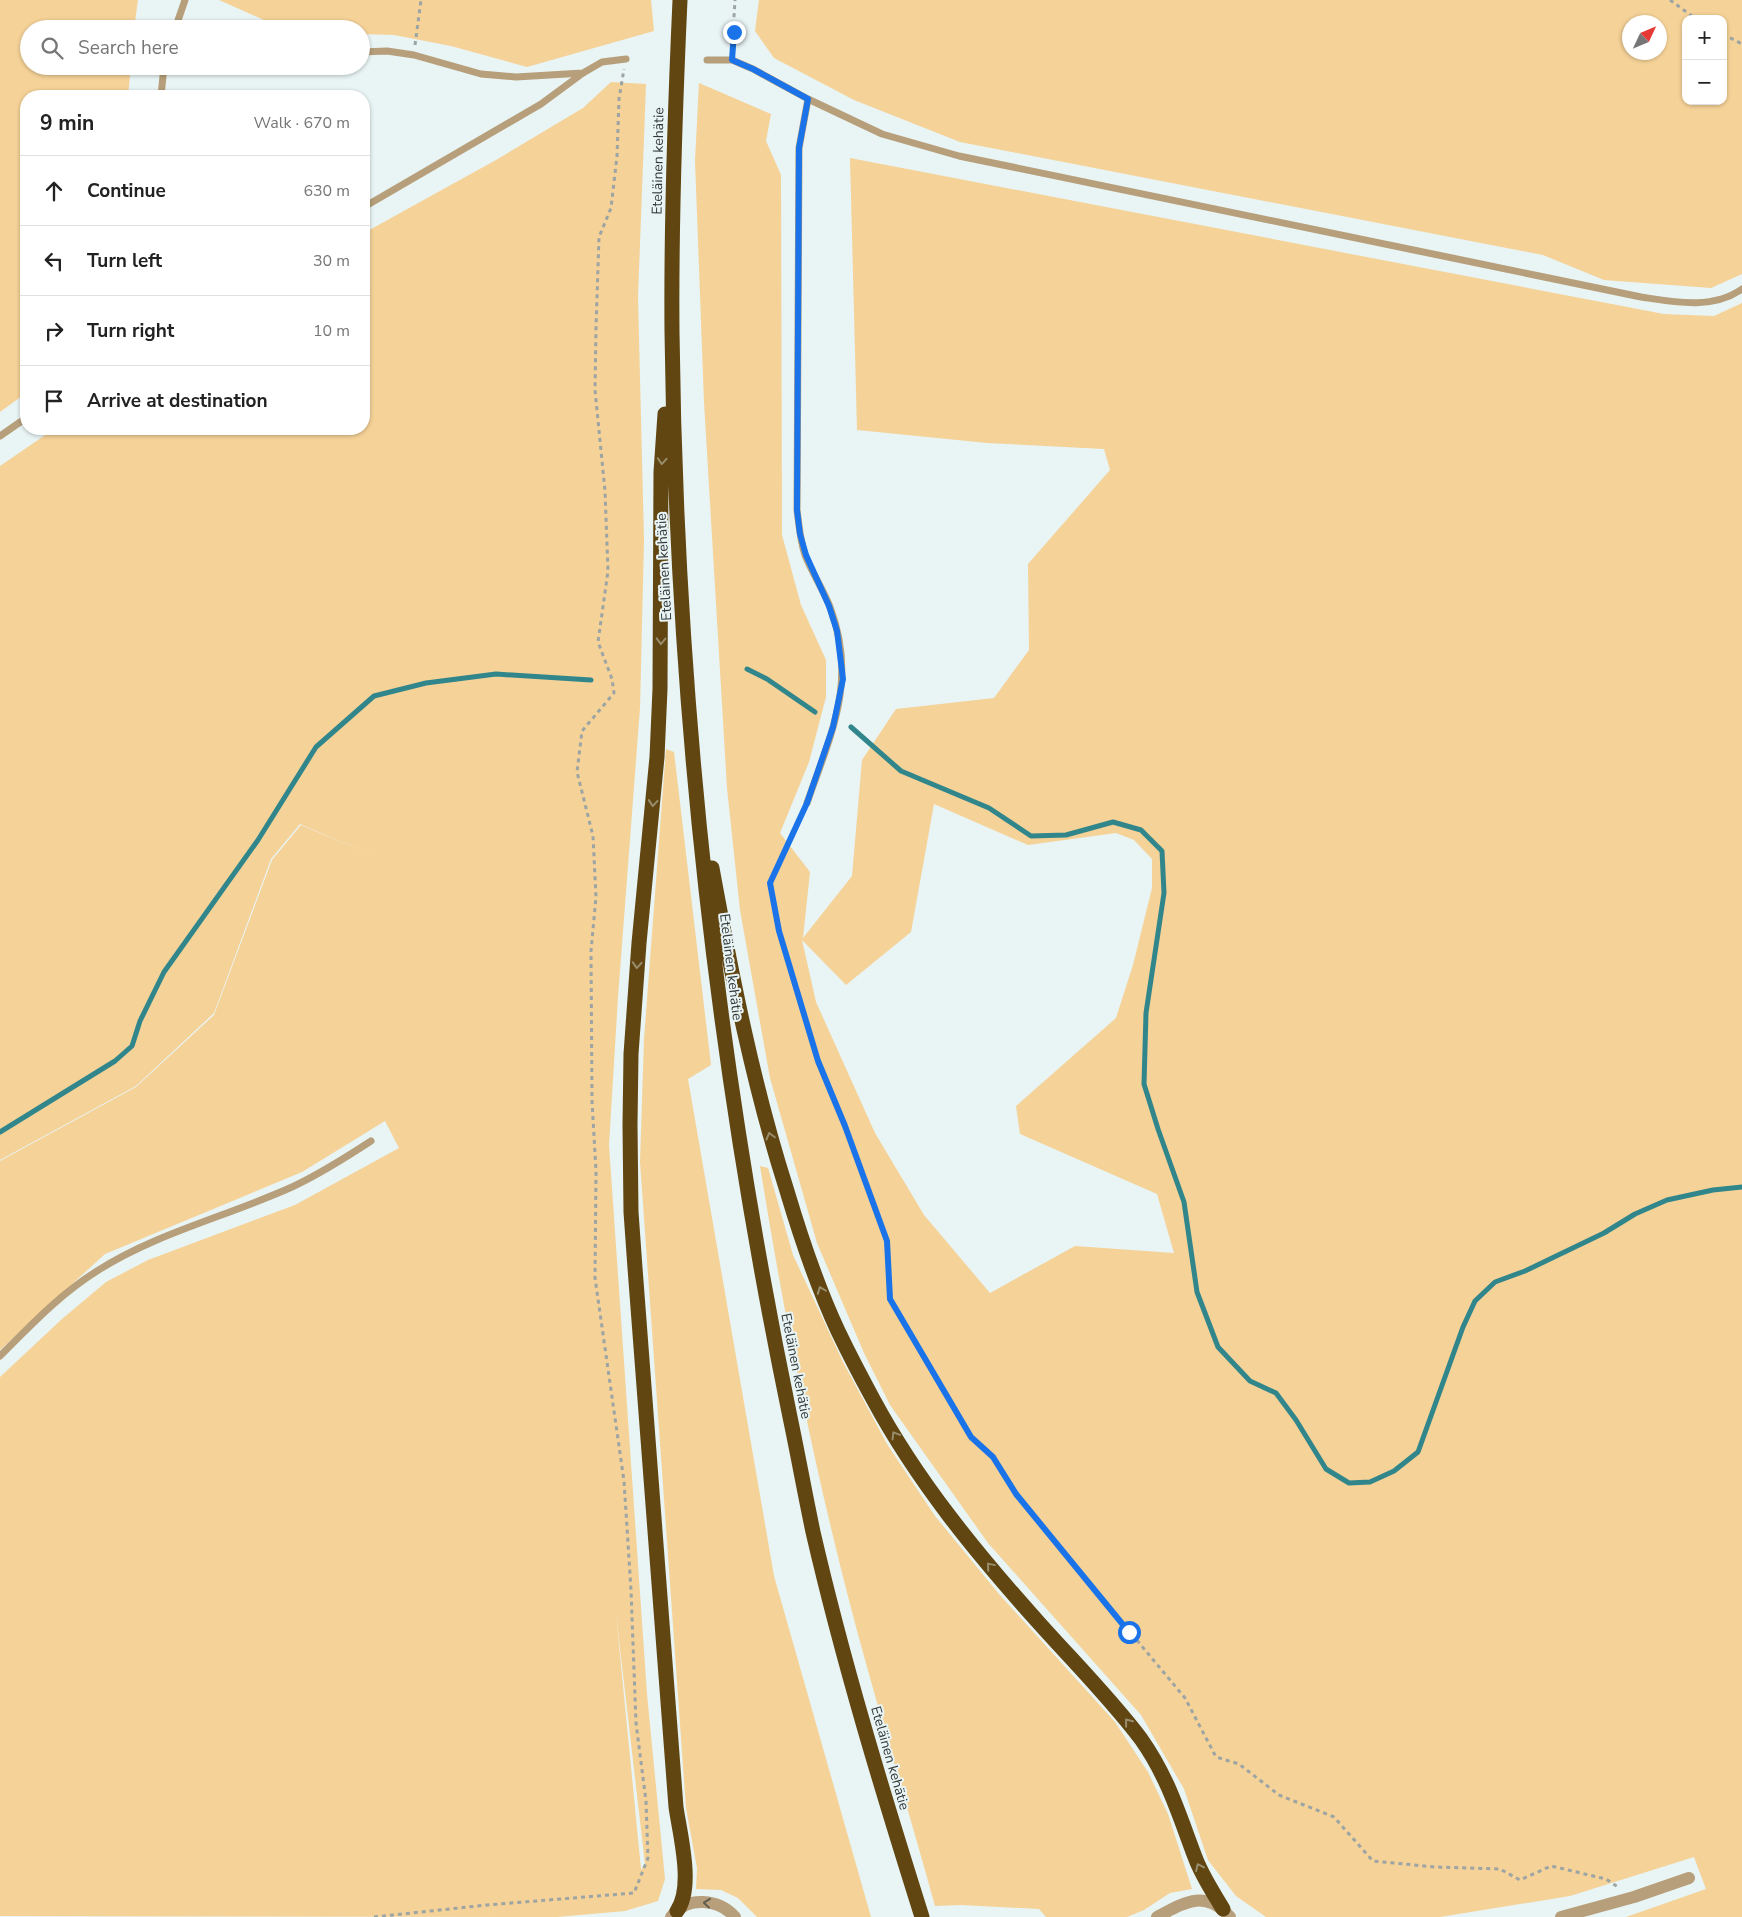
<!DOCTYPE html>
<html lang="en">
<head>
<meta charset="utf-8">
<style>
  body { margin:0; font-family:"Nunito Sans",sans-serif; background:#f2f2f2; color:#222 }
  .controls { position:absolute; right:15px; top:15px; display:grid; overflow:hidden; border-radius:10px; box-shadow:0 1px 4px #0004 }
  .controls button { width:45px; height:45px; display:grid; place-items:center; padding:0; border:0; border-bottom:1px solid #e0e0e0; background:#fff; color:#222; font:25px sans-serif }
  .compass { position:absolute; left:1622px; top:15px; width:45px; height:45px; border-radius:50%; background:#fff; box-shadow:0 1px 4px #0004; rotate:46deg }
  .stop { position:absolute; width:15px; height:15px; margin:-11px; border:4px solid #1a73e8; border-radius:50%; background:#fff }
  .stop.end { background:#1a73e8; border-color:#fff; box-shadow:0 1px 5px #0008 }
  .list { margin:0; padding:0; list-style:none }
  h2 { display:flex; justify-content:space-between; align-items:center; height:65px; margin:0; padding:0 20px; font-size:21px }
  h2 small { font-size:16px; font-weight:400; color:#767676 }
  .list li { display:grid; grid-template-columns:32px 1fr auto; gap:15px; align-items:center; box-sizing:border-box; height:70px; padding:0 20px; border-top:1px solid #e0e0e0 }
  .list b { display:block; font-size:19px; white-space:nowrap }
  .list em { font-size:16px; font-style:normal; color:#767676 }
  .icon { flex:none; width:28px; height:28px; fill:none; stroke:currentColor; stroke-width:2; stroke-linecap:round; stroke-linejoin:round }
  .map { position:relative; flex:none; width:1742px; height:1917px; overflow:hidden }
  .search { position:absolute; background:#fff; box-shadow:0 1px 4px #0004; left:20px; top:20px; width:350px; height:55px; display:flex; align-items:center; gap:12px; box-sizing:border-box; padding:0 18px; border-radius:28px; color:#767676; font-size:19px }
  .panel { position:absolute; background:#fff; box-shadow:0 1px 4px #0004; left:20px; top:90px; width:350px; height:345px; border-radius:20px }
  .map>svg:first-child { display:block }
</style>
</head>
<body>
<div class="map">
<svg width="1742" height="1917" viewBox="0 0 1742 1917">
  <rect width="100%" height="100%" fill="#e9f4f4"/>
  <path fill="#f5d297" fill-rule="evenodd" d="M 0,0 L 138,0 L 134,29 L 29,29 L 29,66 L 131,66 L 128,96 L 26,96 L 26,393 L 0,412 Z
    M 219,0 L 651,0 L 654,31 L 527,67 L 451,46 L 394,35 L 361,34 L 361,29 L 284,29 Z
    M 759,0 L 1742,0 L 1742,274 L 1711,288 L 1604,280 L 1543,255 L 960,142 L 854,100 L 774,58 L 755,31 ZM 1686,19 L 1723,19 L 1723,101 L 1686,101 ZM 1630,22 L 1660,22 L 1660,52 L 1630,52 Z
    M 611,82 L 646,84 L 638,297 L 644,540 L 640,708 L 618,997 L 609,1145 L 647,1694 L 665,1879 L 658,1901 L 625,1911 L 557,1917 L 0,1916 L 0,1377 L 62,1319 L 106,1282 L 148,1260 L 295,1205 L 399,1148 L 385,1121 L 302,1172 L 105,1254 L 0,1350 L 0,1161 L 136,1087 L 214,1015 L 272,860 L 301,825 L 375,856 L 300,824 L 271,859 L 214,1013 L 136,1086 L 0,1160 L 0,466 L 54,429 L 364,429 L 364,233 L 496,160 L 583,108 ZM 616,1614 L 645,1864 L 641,1870 L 641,1869 Z
    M 699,83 L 771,114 L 766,141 L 781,175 L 782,535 L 801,605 L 826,660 L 826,697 L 809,762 L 780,833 L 810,872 L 803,938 L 852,876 L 862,760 L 896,709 L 994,698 L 1029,650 L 1028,564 L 1110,470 L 1104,449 L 987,443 L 857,430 L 850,158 L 1664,314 L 1714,316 L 1742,303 L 1742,1917 L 1626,1917 L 1706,1889 L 1694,1857 L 1570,1896 L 1440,1917 L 1266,1917 L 1236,1896 L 1208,1860 L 1184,1789 L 1141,1715 L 988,1543 L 890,1405 L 864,1353 L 817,1243 L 770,1078 L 740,910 L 727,788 L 704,402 L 695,161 ZM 934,804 L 1028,845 L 1116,833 L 1134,840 L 1152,859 L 1152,888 L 1133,965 L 1116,1018 L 1016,1106 L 1020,1134 L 1157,1194 L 1174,1253 L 1075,1246 L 990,1293 L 924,1215 L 875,1133 L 816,1002 L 802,940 L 846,985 L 911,932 Z
    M 666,749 L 674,752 L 711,1065 L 688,1079 L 774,1576 L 871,1917 L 757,1917 L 738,1898 L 721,1890 L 696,1889 L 697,1868 L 686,1808 L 640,1162 L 644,1039 Z
    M 760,1166 L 768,1168 L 793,1255 L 843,1362 L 887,1444 L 935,1516 L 999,1594 L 1115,1722 L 1148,1772 L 1168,1814 L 1192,1889 L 1170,1893 L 1144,1910 L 1127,1917 L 1046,1917 L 1039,1909 L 961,1905 L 935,1906 C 913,1826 889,1747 867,1667 C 821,1503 787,1334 760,1166 Z"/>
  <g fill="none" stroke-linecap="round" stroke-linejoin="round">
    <path stroke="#31868b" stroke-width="5" d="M 747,669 L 767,679 L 815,712
      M 851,727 L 901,771 L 989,808 L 1031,836 L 1066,835 L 1113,822 L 1141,830 L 1162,851 L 1164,893 L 1146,1013 L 1144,1084 L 1158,1129 L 1184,1202 L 1197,1292 L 1218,1347 L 1250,1381 L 1276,1393 L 1296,1420 L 1326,1469 L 1349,1483 L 1370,1482 L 1394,1471 L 1418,1452 L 1463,1327 L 1475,1301 L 1495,1282 L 1525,1271 L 1604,1233 L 1635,1214 L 1667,1200 L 1713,1190 L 1742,1187
      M 0,1132 L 115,1061 L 132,1046 L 140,1021 L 164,972 L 258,840 L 316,747 L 374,696 L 426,683 L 496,674 L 591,680"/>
    <path stroke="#9ca4a4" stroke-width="3" stroke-dasharray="4 4" stroke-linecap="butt" d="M 1670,0 L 1696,19
      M 1723,34 L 1742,44
      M 415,45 L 421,0
      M 732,49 L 735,0
      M 803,813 L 770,883 L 779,931 L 818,1061 L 845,1126 L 887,1241 L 890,1299 L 971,1437 L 993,1457 L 1016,1495 L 1185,1698 L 1216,1757 L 1239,1764 L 1279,1795 L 1334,1817 L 1373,1861 L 1435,1867 L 1500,1869 L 1520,1880 L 1551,1866 L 1606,1879 L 1618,1887
      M 374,1917 L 487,1905 L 634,1893 L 648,1858 L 646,1801 L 636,1723 L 631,1590 L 624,1481 L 595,1278 L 596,1171 L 592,1101 L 591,951 L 596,897 L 593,836 L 577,772 L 582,731 L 614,693 L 612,679 L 598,642 L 608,571 L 605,491 L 595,390 L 596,328 L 599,237 L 611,208 L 617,156 L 619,99 L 624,69"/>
    <path stroke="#b69f7a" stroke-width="7" d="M 175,29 L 185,0
      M 361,52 L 387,51 L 414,55 L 481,74 L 516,77 L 583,73
      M 707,60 L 732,60 L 753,69 L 808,99 L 882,134 L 959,156 L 1641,297 C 1674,302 1712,310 1742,289
      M 161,96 L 164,66
      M 364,207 L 541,104 L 583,73 L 602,62 L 626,59
      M 0,436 L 26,418
      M 807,803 C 831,734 858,681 830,607 C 823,589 812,573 805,555 C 800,540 799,525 797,510 L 799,148 L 808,99
      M 0,1356 C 30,1326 60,1294 97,1271 C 156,1233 228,1216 292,1187 C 320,1174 345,1158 371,1141"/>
    <path stroke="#b69f7a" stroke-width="12" d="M 671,1917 C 687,1895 719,1899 735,1917
      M 1157,1917 C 1185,1902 1205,1889 1230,1917
      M 1561,1917 L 1634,1897 L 1689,1878"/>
    <path stroke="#614611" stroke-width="15" d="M 680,0 C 675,110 671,221 672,332 C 676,697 716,1060 790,1417 C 798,1455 805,1494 813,1532 C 843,1662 882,1790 922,1917
      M 665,414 L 661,472 L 660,689 L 657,757 L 639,943 L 631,1054 L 630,1125 L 631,1212 L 635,1268 L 676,1807 C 680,1835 694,1887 677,1911
      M 712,868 C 732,977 753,1085 787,1191 C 801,1238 817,1286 838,1331 C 849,1354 861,1377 873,1399 C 917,1481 977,1554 1039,1623 C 1073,1661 1110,1698 1141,1739 C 1168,1777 1179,1815 1195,1857 C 1202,1876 1213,1892 1223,1909"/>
  </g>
  <defs><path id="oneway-chevron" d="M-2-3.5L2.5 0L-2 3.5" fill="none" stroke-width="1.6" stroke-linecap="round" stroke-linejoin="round" transform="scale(1.25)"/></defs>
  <g stroke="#978c6c">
    <use href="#oneway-chevron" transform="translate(662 461) rotate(94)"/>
    <use href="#oneway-chevron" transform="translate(661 641) rotate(91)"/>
    <use href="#oneway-chevron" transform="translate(653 803) rotate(95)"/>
    <use href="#oneway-chevron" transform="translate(637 965) rotate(94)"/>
    <use href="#oneway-chevron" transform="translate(770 1136) rotate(-105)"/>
    <use href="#oneway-chevron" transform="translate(821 1290) rotate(-111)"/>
    <use href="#oneway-chevron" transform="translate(895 1435) rotate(-121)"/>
    <use href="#oneway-chevron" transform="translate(990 1566) rotate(-130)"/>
    <use href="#oneway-chevron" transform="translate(1128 1722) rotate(-128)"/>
    <use href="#oneway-chevron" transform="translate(1199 1867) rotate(-115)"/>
  </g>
  <use stroke="#615c4f" href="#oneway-chevron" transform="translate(707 1903) rotate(-174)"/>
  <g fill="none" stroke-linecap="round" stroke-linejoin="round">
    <path stroke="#1a73e8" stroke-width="6" d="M 734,32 L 732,60 L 753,69 L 808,99 L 799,148 L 797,510 L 800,534 L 806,555 L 829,606 L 837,631 L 843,679 L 833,727 L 807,803 L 770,883 L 779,931 L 818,1061 L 845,1126 L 887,1241 L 890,1299 L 971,1437 L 993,1457 L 1016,1494 L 1129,1632"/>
  </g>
  <g text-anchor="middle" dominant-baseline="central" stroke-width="4" stroke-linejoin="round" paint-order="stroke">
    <g font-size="14" fill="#333838" stroke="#e9f4f4">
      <text transform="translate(658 161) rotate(-89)">Eteläinen kehätie</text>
      <text transform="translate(664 567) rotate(-93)">Eteläinen kehätie</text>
      <text transform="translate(731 967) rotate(83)">Eteläinen kehätie</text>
      <text transform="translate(796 1366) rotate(79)">Eteläinen kehätie</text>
      <text transform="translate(890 1758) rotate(74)">Eteläinen kehätie</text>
    </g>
  </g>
</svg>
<div class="controls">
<button>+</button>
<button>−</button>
</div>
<svg class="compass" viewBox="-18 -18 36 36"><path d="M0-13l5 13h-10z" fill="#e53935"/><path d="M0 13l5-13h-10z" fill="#767676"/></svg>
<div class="stop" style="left:1129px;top:1632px"></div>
<div class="stop end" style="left:734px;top:32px"></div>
<div class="search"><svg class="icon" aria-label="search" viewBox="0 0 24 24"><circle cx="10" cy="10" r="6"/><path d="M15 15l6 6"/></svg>Search here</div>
<section class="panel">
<h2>9 min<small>Walk · 670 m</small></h2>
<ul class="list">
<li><svg class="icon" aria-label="ahead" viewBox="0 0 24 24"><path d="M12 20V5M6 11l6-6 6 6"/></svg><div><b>Continue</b></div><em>630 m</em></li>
<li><svg class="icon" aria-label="left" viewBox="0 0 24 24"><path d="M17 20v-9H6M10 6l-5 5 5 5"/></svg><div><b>Turn left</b></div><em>30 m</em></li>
<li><svg class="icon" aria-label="right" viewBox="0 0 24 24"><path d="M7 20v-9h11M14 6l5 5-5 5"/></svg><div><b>Turn right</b></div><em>10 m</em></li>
<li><svg class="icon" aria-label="arrive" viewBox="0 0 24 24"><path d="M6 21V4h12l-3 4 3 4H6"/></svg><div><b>Arrive at destination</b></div></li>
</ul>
</section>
</div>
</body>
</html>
